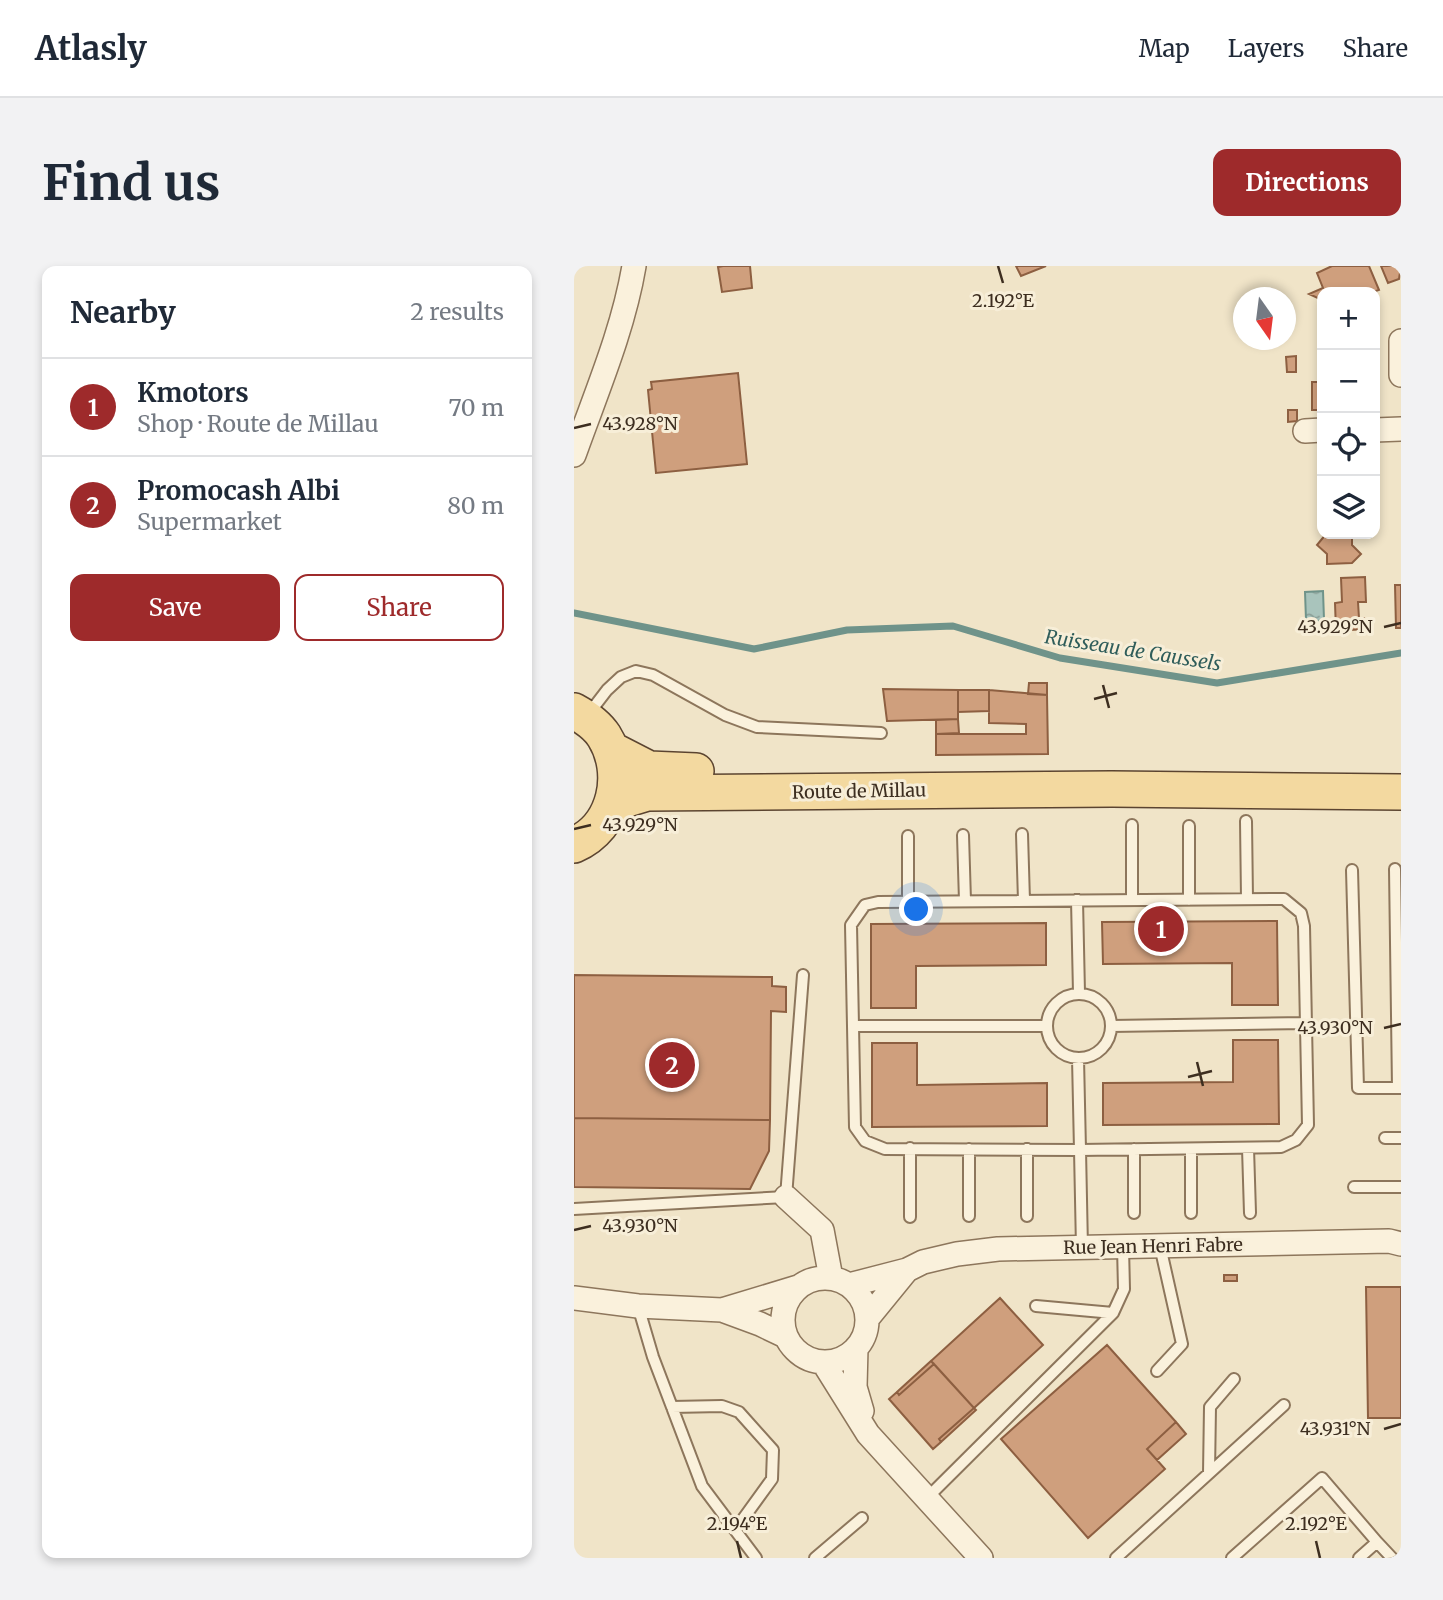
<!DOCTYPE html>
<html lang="en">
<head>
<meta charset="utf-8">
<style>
  body { margin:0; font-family:Merriweather,serif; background:#f2f2f3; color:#1f2937 }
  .controls { position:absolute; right:21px; top:21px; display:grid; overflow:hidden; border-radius:14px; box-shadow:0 4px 10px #0003 }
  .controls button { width:63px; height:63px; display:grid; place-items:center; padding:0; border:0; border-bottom:2px solid #e0e1e3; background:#fff; color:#1f2937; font:35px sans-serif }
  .compass { position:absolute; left:659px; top:21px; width:63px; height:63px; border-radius:50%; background:#fff; box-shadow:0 4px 10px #0003; rotate:166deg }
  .you { position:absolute; left:343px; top:644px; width:24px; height:24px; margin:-18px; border:5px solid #fff; border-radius:50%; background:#1a73e8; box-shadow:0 0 0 10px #1a73e833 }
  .badge { display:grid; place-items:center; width:46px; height:46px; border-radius:50%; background:#9e2a2b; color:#fff; font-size:23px; font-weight:700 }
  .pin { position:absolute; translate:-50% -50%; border:4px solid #fff; box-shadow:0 2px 7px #0006 }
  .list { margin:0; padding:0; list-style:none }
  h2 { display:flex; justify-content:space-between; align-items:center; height:91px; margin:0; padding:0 28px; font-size:30px }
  h2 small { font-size:23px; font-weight:400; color:#747a83 }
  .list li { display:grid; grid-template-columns:46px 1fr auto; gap:21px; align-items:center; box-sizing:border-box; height:98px; padding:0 28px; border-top:2px solid #e0e1e3 }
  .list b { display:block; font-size:26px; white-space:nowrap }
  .list p { margin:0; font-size:23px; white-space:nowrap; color:#747a83 }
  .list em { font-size:23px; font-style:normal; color:#747a83 }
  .actions { display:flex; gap:14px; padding:21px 28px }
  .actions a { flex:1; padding:16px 0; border:2px solid #9e2a2b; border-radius:14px; text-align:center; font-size:24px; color:#9e2a2b }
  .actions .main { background:#9e2a2b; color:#fff }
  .icon { flex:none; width:38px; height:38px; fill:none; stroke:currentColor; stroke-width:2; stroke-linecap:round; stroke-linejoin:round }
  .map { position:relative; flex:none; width:827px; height:1292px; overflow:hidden; border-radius:14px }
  header { display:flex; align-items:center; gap:42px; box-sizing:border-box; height:98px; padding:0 35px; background:#fff; border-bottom:2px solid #e0e1e3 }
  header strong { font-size:33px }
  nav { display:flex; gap:38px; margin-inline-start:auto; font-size:24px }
  .intro { display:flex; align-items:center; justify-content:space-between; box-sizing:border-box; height:168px; padding:0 42px }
  h1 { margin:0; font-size:49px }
  .button { padding:18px 32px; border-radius:14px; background:#9e2a2b; color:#fff; font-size:24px; font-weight:700 }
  main { display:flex; gap:42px; padding:0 42px }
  aside { flex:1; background:#fff; border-radius:14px; box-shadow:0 4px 10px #0003 }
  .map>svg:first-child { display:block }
</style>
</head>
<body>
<header>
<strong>Atlasly</strong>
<nav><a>Map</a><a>Layers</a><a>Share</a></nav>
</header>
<div class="intro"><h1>Find us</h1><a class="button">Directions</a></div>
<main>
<aside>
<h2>Nearby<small>2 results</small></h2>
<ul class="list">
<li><span class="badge">1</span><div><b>Kmotors</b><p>Shop · Route de Millau</p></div><em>70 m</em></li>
<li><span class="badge">2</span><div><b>Promocash Albi</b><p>Supermarket</p></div><em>80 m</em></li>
</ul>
<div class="actions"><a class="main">Save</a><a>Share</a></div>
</aside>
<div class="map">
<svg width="827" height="1292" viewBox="0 0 827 1292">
  <defs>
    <pattern id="water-ripples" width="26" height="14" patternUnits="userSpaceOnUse" patternTransform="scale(1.75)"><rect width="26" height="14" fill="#a9c4bc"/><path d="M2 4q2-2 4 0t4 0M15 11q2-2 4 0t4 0" fill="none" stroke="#8ba098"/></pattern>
  </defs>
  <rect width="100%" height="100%" fill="#f0e4c8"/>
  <path fill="url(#water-ripples)" stroke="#6f938a" stroke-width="2" d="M 749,325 L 750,353 L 741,356 L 732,354 L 731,326 Z"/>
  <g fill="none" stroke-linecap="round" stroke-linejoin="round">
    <path stroke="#6f938a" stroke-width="7" d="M 0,347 L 180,383 L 273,364 L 379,360 L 486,392 L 643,417 L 827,387"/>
  </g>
  <path fill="#cf9f7d" stroke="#8d5f41" stroke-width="2" d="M 149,0 L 176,0 L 178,22 L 148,26 L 144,1 Z
    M 442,0 L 472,0 L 447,10 Z
    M 758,0 L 795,0 L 805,24 L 799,26 L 748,26 L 748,34 L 735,28 L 749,22 L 743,7 Z
    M 807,0 L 827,0 L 825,13 L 814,17 Z
    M 745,57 L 748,57 L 748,105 L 747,105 Z
    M 722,90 L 722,106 L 713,106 L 712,91 Z
    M 164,107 L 173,198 L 82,207 L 74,124 L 78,123 L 77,116 Z
    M 738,116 L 748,116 L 748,144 L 738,144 Z
    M 714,144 L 723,144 L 723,155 L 714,156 Z
    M 752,268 L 782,268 L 783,272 L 778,272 L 778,279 L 787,288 L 778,297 L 753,298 L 753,288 L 743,279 Z
    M 791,311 L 792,336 L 784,336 L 785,352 L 790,352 L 791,363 L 762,365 L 761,337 L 768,336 L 767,312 Z
    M 821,319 L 827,319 L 827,362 L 822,362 Z
    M 455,417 L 473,417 L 473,429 L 454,428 Z
    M 309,423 L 384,424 L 384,453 L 313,455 Z
    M 384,424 L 415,424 L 415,445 L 384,446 Z
    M 415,424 L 473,429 L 474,488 L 362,489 L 362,468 L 452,468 L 452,458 L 415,457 Z
    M 384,453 L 385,467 L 362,468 L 362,454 Z
    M 703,655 L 704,739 L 658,739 L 658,697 L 529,698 L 528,656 Z
    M 472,657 L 472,699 L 342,700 L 342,742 L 297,742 L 297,658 Z
    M 0,709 L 198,711 L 198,720 L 212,721 L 212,746 L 197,745 L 196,854 L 0,852 Z
    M 659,774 L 704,774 L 705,858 L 529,859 L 529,817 L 659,816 Z
    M 298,777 L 343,777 L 343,819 L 473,817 L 473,860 L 298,861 Z
    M 0,852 L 196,854 L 195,885 L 176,923 L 0,921 Z
    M 650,1009 L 663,1009 L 663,1015 L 650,1015 Z
    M 792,1021 L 827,1021 L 827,1152 L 794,1152 Z
    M 426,1032 L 469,1079 L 400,1142 L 357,1095 Z
    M 533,1079 L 602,1156 L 573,1183 L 591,1203 L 514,1272 L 427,1173 Z
    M 357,1095 L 360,1098 L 325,1129 L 323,1126 Z
    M 360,1098 L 400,1142 L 365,1173 L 367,1176 L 359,1183 L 315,1133 L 323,1126 L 325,1129 Z
    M 400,1142 L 402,1144 L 367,1176 L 365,1173 Z
    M 602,1156 L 612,1168 L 583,1194 L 573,1183 Z"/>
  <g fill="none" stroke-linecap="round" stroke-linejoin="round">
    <g stroke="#8d765c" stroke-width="14">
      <path id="service" d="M 13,450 L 33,424 L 47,411 L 62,405 L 79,409 L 151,449 L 183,461 L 307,467
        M 672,555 L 673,633
        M 558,559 L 558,634
        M 615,560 L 615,634
        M 448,568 L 450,635
        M 389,569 L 391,635
        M 821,603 L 824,822
        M 778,604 L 784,822 L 827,822
        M 503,634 L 505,727
        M 334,636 L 334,570
        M473 760a32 32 0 1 1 64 0a32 32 0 1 1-64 0Z
        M 279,760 L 472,760
        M 537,760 L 732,757
        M 504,792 L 506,884 L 311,883 L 291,875 L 281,861 L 277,659 L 291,639 L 304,636 L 710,633 L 727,647 L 730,660 L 734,859 L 722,874 L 707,881 L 506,884 L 508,982
        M 811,872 L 827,872
        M 336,882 L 336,951
        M 674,882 L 676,947
        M 395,883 L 395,950
        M 617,883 L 617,947
        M 780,921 L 827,921
        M 0,943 L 212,931 L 229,709
        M 560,947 L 560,883
        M 453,950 L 453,883
        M 64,1040 L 79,1091 L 128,1220 L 182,1292
        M 462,1040 L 539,1047
        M 583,1105 L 608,1078 L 586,980
        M 98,1141 L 148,1140 L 165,1146 L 199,1184 L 198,1213 L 161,1264
        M 635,1207 L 636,1141 L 660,1113
        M 353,1232 L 539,1047 L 550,1023 L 549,981
        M 803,1276 L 818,1292
        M 241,1292 L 288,1252
        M 542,1292 L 710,1139
        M 658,1292 L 748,1212 L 803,1276 L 785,1292"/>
    </g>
    <g stroke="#8d765c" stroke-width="26">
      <path id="minor" d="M 827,75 L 827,109
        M 801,164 L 827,163
        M 731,165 L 748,164
        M 0,189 C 22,127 49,65 60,0
        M 212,931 L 248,964 L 257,1012
        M209 1054a42 42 0 1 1 84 0a42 42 0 1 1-84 0Z
        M 275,1019 L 333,1004 L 349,996 L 383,988 L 424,983 L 815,975 L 827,978
        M 0,1032 L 64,1040 L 148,1044 L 224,1021
        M 148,1044 L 186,1058 L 211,1070
        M 293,1053 L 333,1004
        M 282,1082 L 281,1121 L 288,1145
        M 249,1096 L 294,1168 L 407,1292"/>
    </g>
    <g stroke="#5b4430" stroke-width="38">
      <path id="primary" d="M 0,445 C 11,451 23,459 30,470 C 53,507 42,561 0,579
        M 38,484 L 75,503 L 122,505
        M 35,545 L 53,533 L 73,527 L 538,523 L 827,526"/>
    </g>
    <use href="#service" stroke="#faf1dc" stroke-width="10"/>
    <use href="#minor" stroke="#faf1dc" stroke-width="23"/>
    <use href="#primary" stroke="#f3d9a0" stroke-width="35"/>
  </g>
  <path fill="none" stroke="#3d2e20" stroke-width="2.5" d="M 424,0 L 429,17M 0,162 L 17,158M 810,361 L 827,357M 529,419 L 535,442M 520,433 L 543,427M 0,563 L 17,559M 810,762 L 827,758M 623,796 L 629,820M 614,811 L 638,805M 0,964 L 17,960M 810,1163 L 827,1158M 163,1275 L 167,1292M 742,1275 L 746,1292"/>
  <g text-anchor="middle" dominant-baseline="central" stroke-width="6" stroke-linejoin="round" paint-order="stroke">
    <g font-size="18" fill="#3d2e20" stroke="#f7eed8">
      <text transform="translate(285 525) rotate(-1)">Route de Millau</text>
      <text transform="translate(579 980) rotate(-1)">Rue Jean Henri Fabre</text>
    </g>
    <g font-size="19" font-style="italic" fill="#2f5d5a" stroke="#f7eed8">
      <text transform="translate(559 384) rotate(9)">Ruisseau de Caussels</text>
    </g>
  </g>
  <g font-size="18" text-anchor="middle" fill="#3d2e20" stroke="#f7eed8" stroke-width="6" stroke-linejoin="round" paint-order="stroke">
    <text x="429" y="41">2.192°E</text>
    <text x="66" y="164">43.928°N</text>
    <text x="761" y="367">43.929°N</text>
    <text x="66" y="565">43.929°N</text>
    <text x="761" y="768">43.930°N</text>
    <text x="66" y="966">43.930°N</text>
    <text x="761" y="1169">43.931°N</text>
    <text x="163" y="1264">2.194°E</text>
    <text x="742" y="1264">2.192°E</text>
  </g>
</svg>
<div class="controls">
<button>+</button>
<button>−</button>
<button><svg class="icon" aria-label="locate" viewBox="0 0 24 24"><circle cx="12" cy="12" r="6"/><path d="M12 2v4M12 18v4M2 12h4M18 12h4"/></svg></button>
<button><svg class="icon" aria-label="layers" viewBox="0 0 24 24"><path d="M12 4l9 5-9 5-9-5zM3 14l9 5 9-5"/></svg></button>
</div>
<svg class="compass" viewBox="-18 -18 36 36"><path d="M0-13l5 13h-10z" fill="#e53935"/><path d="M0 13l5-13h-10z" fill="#747a83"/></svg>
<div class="you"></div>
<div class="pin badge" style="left:587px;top:663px">1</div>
<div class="pin badge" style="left:98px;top:799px">2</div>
</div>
</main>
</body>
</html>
